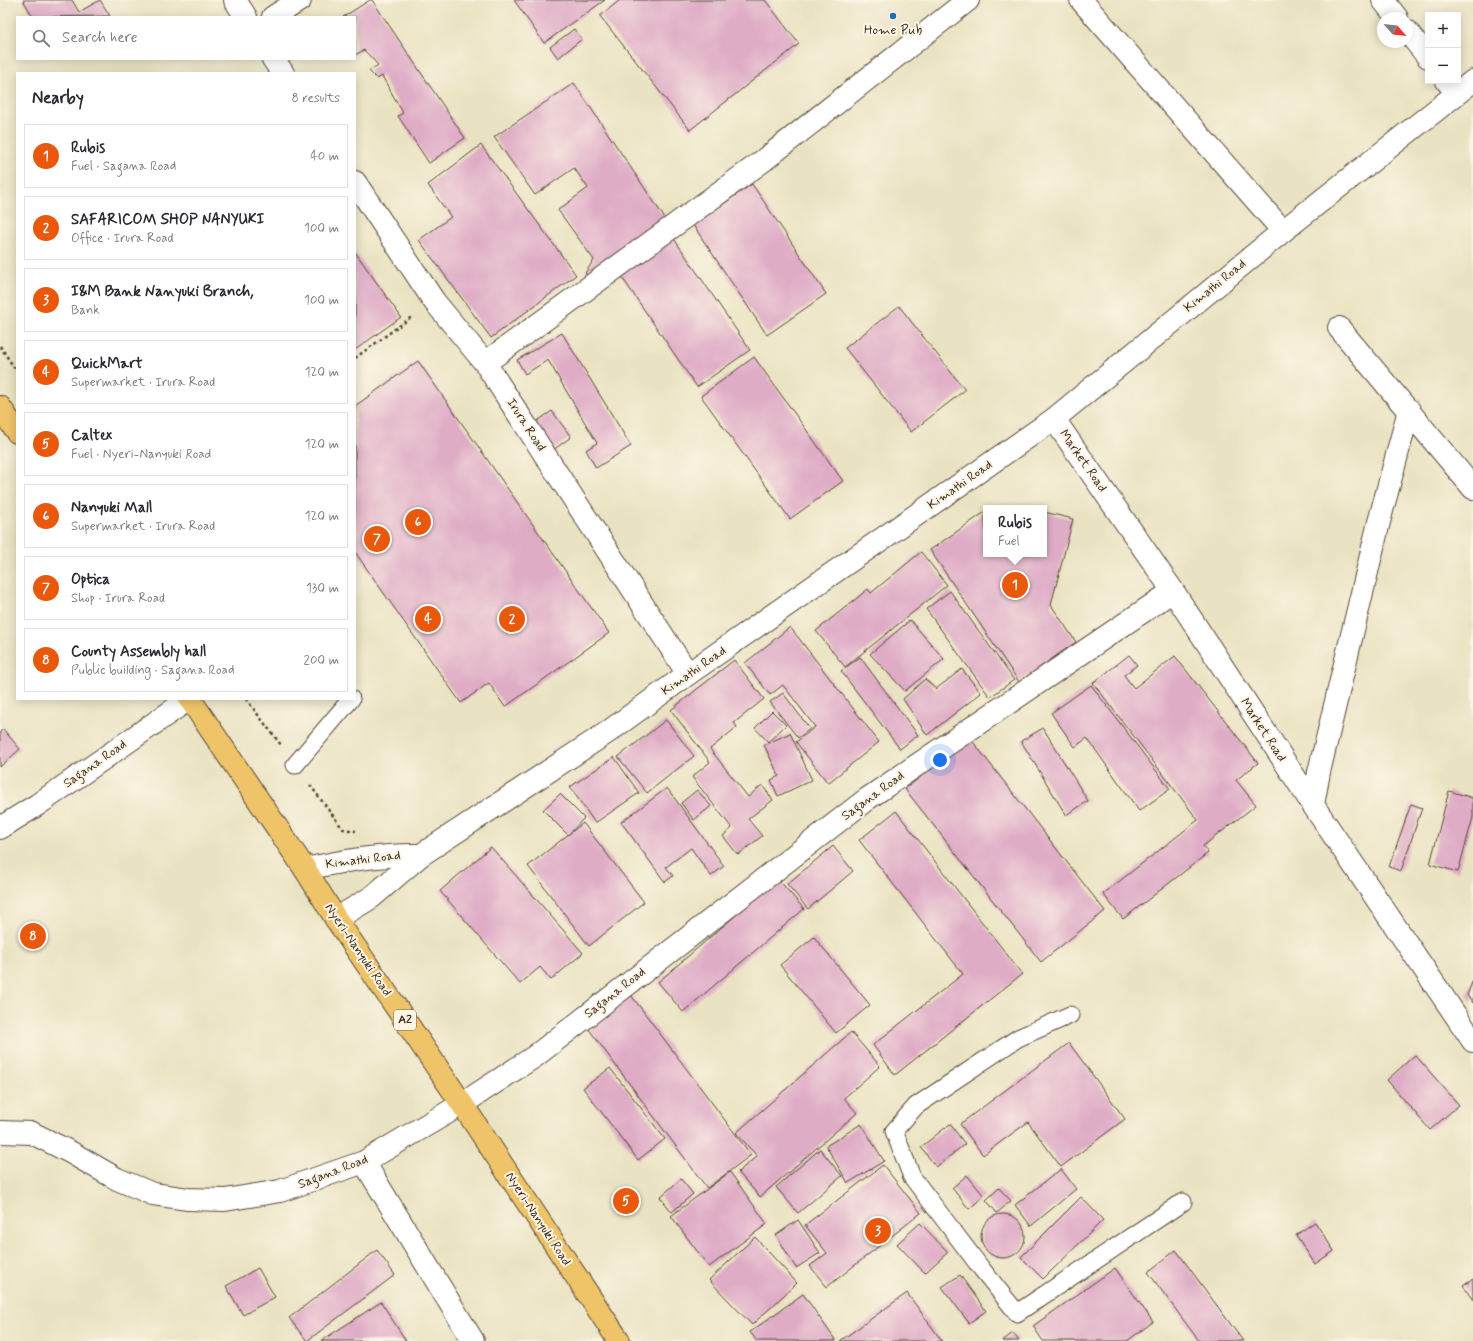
<!DOCTYPE html>
<html lang="en">
<head>
<meta charset="utf-8">
<style>
  body { margin:0; font-family:Mynerve,sans-serif; background:#f7f7f7; color:#2b2b33 }
  .controls { position:absolute; right:12px; top:12px; display:grid; overflow:hidden; border-radius:0px; box-shadow:0 2px 10px #0003 }
  .controls button { width:36px; height:36px; display:grid; place-items:center; padding:0; border:0; border-bottom:1px solid #e1e1e2; background:#fff; color:#2b2b33; font:20px sans-serif }
  .compass { position:absolute; left:1377px; top:12px; width:36px; height:36px; border-radius:50%; background:#fff; box-shadow:0 2px 10px #0003; rotate:117deg }
  .you { position:absolute; left:940px; top:760px; width:14px; height:14px; margin:-10px; border:3px solid #fff; border-radius:50%; background:#1a73e8; box-shadow:0 0 0 6px #1a73e833 }
  .badge { display:grid; place-items:center; width:26px; height:26px; border-radius:50%; background:#ea580c; color:#fff; font-size:13px; font-weight:700 }
  .pin { position:absolute; translate:-50% -50%; border:2px solid #fff; box-shadow:0 1px 4px #0006 }
  .popup { position:absolute; left:983px; top:505px; width:64px; height:52px; box-sizing:border-box; display:grid; place-content:center; border-radius:0px; background:#fff; filter:drop-shadow(0 1px 3px #0005); font-size:13px; white-space:nowrap; color:#7c7c81 }
  .popup b { font-size:15px; color:#2b2b33 }
  .popup::after { content:''; position:absolute; left:50%; top:100%; margin-left:-8px; border:8px solid transparent; border-top-color:#fff }
  .list { margin:0; padding:0; list-style:none }
  h2 { display:flex; justify-content:space-between; align-items:center; height:52px; margin:0; padding:0 16px; font-size:17px }
  h2 small { font-size:13px; font-weight:400; color:#7c7c81 }
  .list li { display:grid; grid-template-columns:26px 1fr auto; gap:12px; align-items:center; box-sizing:border-box; height:64px; margin:0 8px 8px; padding:0 8px; border:1px solid #e1e1e2; border-radius:0px }
  .list b { display:block; font-size:15px; white-space:nowrap }
  .list p { margin:0; font-size:13px; white-space:nowrap; color:#7c7c81 }
  .list em { font-size:13px; font-style:normal; color:#7c7c81 }
  .icon { flex:none; width:22px; height:22px; fill:none; stroke:currentColor; stroke-width:2; stroke-linecap:round; stroke-linejoin:round }
  .map { position:relative; flex:none; width:1473px; height:1341px; overflow:hidden }
  .search { position:absolute; background:#fff; box-shadow:0 2px 10px #0003; left:16px; top:16px; width:340px; height:44px; display:flex; align-items:center; gap:10px; box-sizing:border-box; padding:0 14px; border-radius:0px; color:#7c7c81; font-size:15px }
  .panel { position:absolute; background:#fff; box-shadow:0 2px 10px #0003; left:16px; top:72px; width:340px; height:628px; border-radius:0px }
  .map>svg:first-child { display:block }
</style>
</head>
<body>
<div class="map">
<svg width="1473" height="1341" viewBox="0 0 1473 1341">
  <rect width="100%" height="100%" fill="#fcf5e5"/>
  <filter id="ink" filterUnits="userSpaceOnUse"><feTurbulence type="fractalNoise" baseFrequency=".025" numOctaves="2"/><feDisplacementMap in="SourceGraphic" scale="8" xChannelSelector="R" yChannelSelector="G"/><feConvolveMatrix kernelMatrix="1 2 1 2 8 2 1 2 1" color-interpolation-filters="sRGB"/></filter>
  <filter id="wash" filterUnits="userSpaceOnUse"><feTurbulence type="fractalNoise" baseFrequency=".012" numOctaves="4" result="noise"/><feDisplacementMap in="SourceGraphic" scale="16" xChannelSelector="R" yChannelSelector="G"/><feGaussianBlur stdDeviation="0.9" result="paint"/><feColorMatrix in="noise" values="0 0 0 0 0 0 0 0 0 0 0 0 0 0 0 0 0 1.4 0 .05"/><feComposite in="paint" operator="in"/></filter>
  <g filter="url(#wash)">
    <rect width="100%" height="100%" fill="#eae3c3"/>
    <g id="blocks">
      <path fill="#dfacc6" d="M 23,0 L 72,0 L 79,12 L 100,0 L 110,16 L 33,17 Z
        M 370,0 L 372,0 L 465,138 L 429,163 L 398,116 L 403,113 L 382,76 L 377,79 L 369,71 L 378,65 L 364,50 L 355,55 L 355,17 L 343,17 Z
        M 514,0 L 605,0 L 544,43 Z
        M 620,0 L 765,0 L 799,44 L 690,130 L 600,16 Z
        M 574,29 L 582,39 L 558,58 L 550,47 Z
        M 574,83 L 668,223 L 592,279 L 585,273 L 594,260 L 558,210 L 588,188 L 574,168 L 535,195 L 494,137 Z
        M 481,145 L 576,275 L 491,338 L 419,240 L 451,217 L 428,185 Z
        M 752,184 L 826,294 L 767,335 L 693,225 Z
        M 670,233 L 750,350 L 697,387 L 617,270 Z
        M 355,252 L 401,317 L 355,350 Z
        M 899,306 L 965,390 L 911,432 L 845,348 Z
        M 562,333 L 631,446 L 596,468 L 586,450 L 597,443 L 548,360 L 525,374 L 517,360 Z
        M 754,357 L 843,481 L 790,519 L 701,396 Z
        M 418,361 L 609,633 L 505,707 L 489,683 L 461,703 L 355,552 L 355,406 Z
        M 552,411 L 571,437 L 549,453 L 530,426 Z
        M 985,512 L 986,554 L 1044,554 L 1044,512 L 1073,519 L 1051,605 L 1076,642 L 1019,682 L 930,550 Z
        M 921,552 L 947,585 L 845,667 L 816,631 L 868,589 L 871,593 Z
        M 950,591 L 1014,680 L 990,697 L 926,609 Z
        M 910,620 L 944,659 L 905,691 L 870,654 Z
        M 790,627 L 879,742 L 828,783 L 796,742 L 815,727 L 783,685 L 770,695 L 745,663 Z
        M 1129,655 L 1137,665 L 1124,675 L 1134,688 L 1175,656 L 1258,763 L 1236,780 L 1256,805 L 1203,846 L 1208,853 L 1123,919 L 1103,894 L 1198,820 L 1093,683 Z
        M 860,657 L 918,735 L 900,749 L 841,671 Z
        M 734,660 L 764,699 L 734,723 L 737,727 L 710,749 L 748,797 L 762,785 L 773,800 L 748,819 L 762,836 L 738,855 L 723,836 L 732,828 L 692,777 L 710,762 L 671,710 Z
        M 962,669 L 981,693 L 927,735 L 903,699 L 925,679 L 936,689 Z
        M 1091,685 L 1170,789 L 1139,811 L 1087,738 L 1075,747 L 1051,713 Z
        M 783,693 L 810,729 L 798,738 L 770,702 Z
        M 772,711 L 786,725 L 768,742 L 755,728 Z
        M 666,720 L 694,756 L 647,793 L 618,757 Z
        M 1043,728 L 1088,801 L 1066,815 L 1021,741 Z
        M 3,729 L 20,749 L 0,767 L 0,732 Z
        M 790,733 L 812,780 L 778,796 L 771,780 L 779,776 L 764,745 Z
        M 970,738 L 1105,911 L 1041,962 L 905,789 Z
        M 614,757 L 639,793 L 595,823 L 570,787 Z
        M 667,788 L 724,866 L 711,876 L 691,848 L 666,867 L 673,876 L 665,882 L 621,822 Z
        M 697,790 L 711,806 L 694,820 L 681,803 Z
        M 1449,791 L 1473,798 L 1473,817 L 1458,872 L 1430,864 Z
        M 560,794 L 584,818 L 568,835 L 543,810 Z
        M 1411,804 L 1422,808 L 1401,871 L 1389,867 Z
        M 896,811 L 1022,974 L 895,1075 L 873,1045 L 963,974 L 859,840 Z
        M 583,823 L 644,902 L 589,946 L 528,866 Z
        M 833,846 L 853,871 L 808,909 L 787,884 Z
        M 491,847 L 583,953 L 551,980 L 540,967 L 520,984 L 440,891 Z
        M 778,879 L 804,909 L 683,1012 L 658,982 Z
        M 814,937 L 870,1005 L 836,1033 L 780,965 Z
        M 1473,980 L 1473,1003 L 1467,995 Z
        M 628,991 L 751,1155 L 707,1188 L 585,1024 Z
        M 851,1032 L 880,1066 L 844,1098 L 857,1113 L 760,1197 L 738,1172 L 757,1156 L 736,1133 Z
        M 1069,1043 L 1125,1119 L 1061,1167 L 1028,1122 L 983,1155 L 960,1124 Z
        M 1415,1055 L 1459,1105 L 1430,1130 L 1387,1080 Z
        M 610,1068 L 665,1139 L 638,1160 L 583,1088 Z
        M 861,1124 L 884,1161 L 848,1183 L 826,1146 Z
        M 950,1124 L 965,1144 L 936,1167 L 921,1147 Z
        M 820,1149 L 842,1176 L 798,1213 L 776,1187 Z
        M 883,1165 L 921,1213 L 827,1287 L 810,1266 L 827,1253 L 805,1225 Z
        M 1061,1169 L 1076,1189 L 1031,1226 L 1015,1205 Z
        M 730,1172 L 767,1224 L 709,1267 L 671,1216 Z
        M 967,1175 L 984,1196 L 969,1209 L 952,1188 Z
        M 681,1179 L 693,1194 L 672,1212 L 660,1197 Z
        M 999,1188 L 1011,1201 L 997,1213 L 986,1200 Z
        M 1081,1197 L 1103,1220 L 1043,1279 L 1021,1257 Z
        M981 1236a22 22 0 1 1 44 0a22 22 0 1 1-44 0Z
        M 798,1220 L 820,1253 L 796,1268 L 776,1235 Z
        M 1315,1222 L 1334,1251 L 1315,1264 L 1296,1235 Z
        M 920,1223 L 948,1252 L 925,1273 L 897,1244 Z
        M 755,1237 L 797,1283 L 752,1325 L 709,1280 Z
        M 377,1250 L 395,1275 L 307,1341 L 289,1318 Z
        M 1176,1250 L 1243,1341 L 1199,1341 L 1148,1272 Z
        M 258,1268 L 275,1297 L 243,1315 L 226,1286 Z
        M 1115,1268 L 1153,1322 L 1127,1341 L 1043,1341 L 1033,1326 Z
        M 960,1275 L 986,1311 L 969,1323 L 942,1287 Z
        M 1473,1279 L 1473,1300 L 1463,1286 Z
        M 907,1293 L 942,1341 L 840,1341 Z
        M 803,1294 L 836,1341 L 757,1341 L 750,1332 Z
        M 381,1302 L 406,1341 L 321,1341 Z
        M 1013,1333 L 1019,1341 L 1002,1341 Z"/>
    </g>
  </g>
  <g filter="url(#ink)">
    <use href="#blocks" fill-opacity="0" stroke="#554637" stroke-width="1"/>
    <g fill="none" stroke-linecap="round" stroke-linejoin="round">
      <g stroke="#554637" stroke-width="19">
        <path id="service" d="M 295,765 L 351,699
          M 1070,1015 L 1018,1038 L 916,1106 L 894,1131 L 912,1177 L 981,1268 L 1017,1313 L 1183,1202"/>
      </g>
      <g stroke="#554637" stroke-width="24">
        <path id="minor" d="M 235,0 L 246,17
          M 1081,0 L 1283,231
          M 1383,0 L 1397,18
          M 273,17 L 300,0
          M 1407,31 L 1428,57
          M 273,59 L 283,73
          M 1447,81 L 1457,93
          M 355,182 L 434,301 L 485,363 L 688,674
          M 1339,328 L 1473,488
          M 485,363 L 760,163 L 968,0
          M 1054,419 L 1173,591 L 1313,805 L 1473,1041
          M 1313,805 L 1319,772 L 1379,522 L 1409,410
          M 0,828 L 37,805 L 189,699
          M 0,1132 L 32,1133 L 70,1152 L 117,1179 L 153,1194 L 188,1199 L 225,1200 L 280,1191 L 364,1162 L 462,1104 L 534,1057 L 867,799 L 1173,591
          M 364,1162 L 473,1341"/>
      </g>
      <g stroke="#554637" stroke-width="24">
        <path id="tertiary" d="M 305,869 C 344,861 381,854 421,855
          M 336,919 L 372,897 L 421,855 L 608,732 L 688,674 L 1054,419 L 1283,231 L 1473,81"/>
      </g>
      <g stroke="#554637" stroke-width="24">
        <path id="trunk" d="M 0,407 L 17,432
          M 190,699 L 305,869 L 336,919 L 462,1104 L 619,1341"/>
      </g>
      <path stroke="#554637" stroke-width="2.5" stroke-dasharray="3 3" stroke-linecap="butt" d="M 0,346 L 17,372
        M 355,358 L 413,316
        M 246,699 L 281,745
        M 310,785 L 343,829 L 356,831"/>
      <use href="#service" stroke="#fff" stroke-width="17"/>
      <use href="#minor" stroke="#fff" stroke-width="22"/>
      <use href="#tertiary" stroke="#fff" stroke-width="22"/>
      <use href="#trunk" stroke="#efc469" stroke-width="22"/>
    </g>
  </g>
  <circle fill="#1f6fb2" stroke="#fcf5e5" stroke-width="1.5" cx="893" cy="16" r="4"/>
  <g text-anchor="middle" dominant-baseline="central" stroke-width="4" stroke-linejoin="round" paint-order="stroke">
    <rect fill="#fcf5e5" stroke="#75675a" stroke-width="1" x="394" y="1010" width="22" height="20" rx="3"/>
    <g font-size="12" font-weight="bold" fill="#3b2a1e">
      <text x="405" y="1020">A2</text>
    </g>
    <g font-size="13" fill="#3b2a1e" stroke="#fcf5e5">
      <text x="893" y="30">Home Pub</text>
    </g>
    <g font-size="13" fill="#3b2a1e" stroke="#fcf5e5">
      <text transform="translate(1215 286) rotate(-39)">Kimathi Road</text>
      <text transform="translate(526 425) rotate(57)">Irura Road</text>
      <text transform="translate(1083 461) rotate(55)">Market Road</text>
      <text transform="translate(960 485) rotate(-35)">Kimathi Road</text>
      <text transform="translate(694 671) rotate(-35)">Kimathi Road</text>
      <text transform="translate(1263 730) rotate(57)">Market Road</text>
      <text transform="translate(95 764) rotate(-35)">Sagana Road</text>
      <text transform="translate(873 796) rotate(-36)">Sagana Road</text>
      <text transform="translate(363 860) rotate(-7)">Kimathi Road</text>
      <text transform="translate(358 950) rotate(56)">Nyeri-Nanyuki Road</text>
      <text transform="translate(615 993) rotate(-38)">Sagana Road</text>
      <text transform="translate(333 1172) rotate(-21)">Sagana Road</text>
      <text transform="translate(538 1219) rotate(57)">Nyeri-Nanyuki Road</text>
    </g>
  </g>
</svg>
<div class="controls">
<button>+</button>
<button>−</button>
</div>
<svg class="compass" viewBox="-18 -18 36 36"><path d="M0-13l5 13h-10z" fill="#e53935"/><path d="M0 13l5-13h-10z" fill="#7c7c81"/></svg>
<div class="you"></div>
<div class="pin badge" style="left:1015px;top:585px">1</div>
<div class="popup"><b>Rubis</b>Fuel</div>
<div class="pin badge" style="left:512px;top:619px">2</div>
<div class="pin badge" style="left:878px;top:1231px">3</div>
<div class="pin badge" style="left:428px;top:619px">4</div>
<div class="pin badge" style="left:626px;top:1201px">5</div>
<div class="pin badge" style="left:418px;top:522px">6</div>
<div class="pin badge" style="left:377px;top:539px">7</div>
<div class="pin badge" style="left:33px;top:936px">8</div>
<div class="search"><svg class="icon" aria-label="search" viewBox="0 0 24 24"><circle cx="10" cy="10" r="6"/><path d="M15 15l6 6"/></svg>Search here</div>
<section class="panel">
<h2>Nearby<small>8 results</small></h2>
<ul class="list">
<li><span class="badge">1</span><div><b>Rubis</b><p>Fuel · Sagana Road</p></div><em>40 m</em></li>
<li><span class="badge">2</span><div><b>SAFARICOM SHOP NANYUKI</b><p>Office · Irura Road</p></div><em>100 m</em></li>
<li><span class="badge">3</span><div><b>I&amp;M Bank Nanyuki Branch,</b><p>Bank</p></div><em>100 m</em></li>
<li><span class="badge">4</span><div><b>QuickMart</b><p>Supermarket · Irura Road</p></div><em>120 m</em></li>
<li><span class="badge">5</span><div><b>Caltex</b><p>Fuel · Nyeri-Nanyuki Road</p></div><em>120 m</em></li>
<li><span class="badge">6</span><div><b>Nanyuki Mall</b><p>Supermarket · Irura Road</p></div><em>120 m</em></li>
<li><span class="badge">7</span><div><b>Optica</b><p>Shop · Irura Road</p></div><em>130 m</em></li>
<li><span class="badge">8</span><div><b>County Assembly hall</b><p>Public building · Sagana Road</p></div><em>200 m</em></li>
</ul>
</section>
</div>
</body>
</html>
